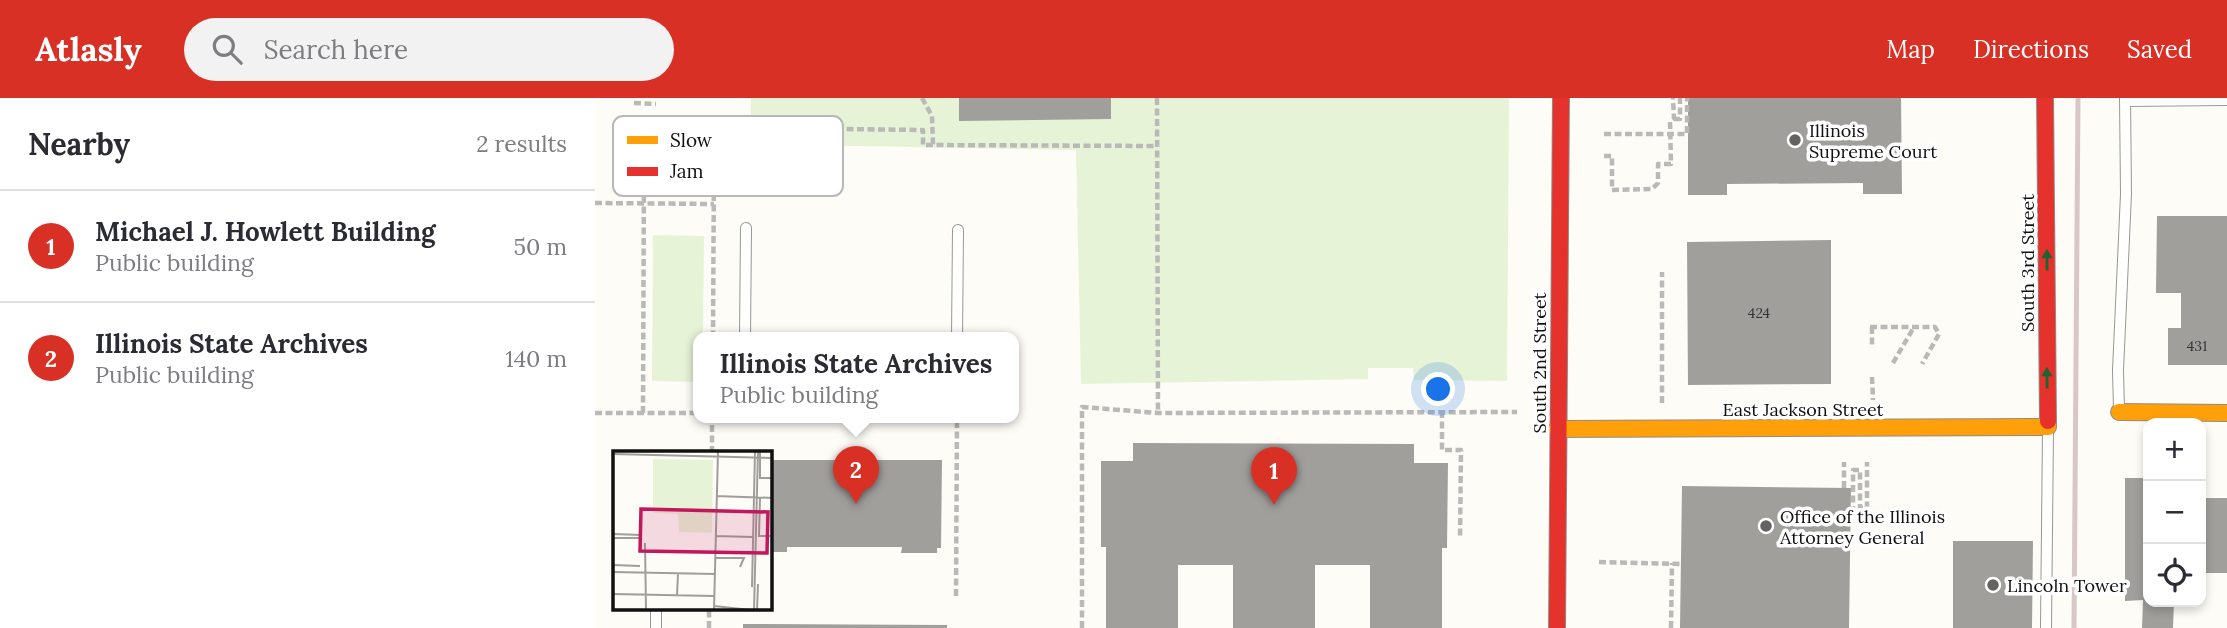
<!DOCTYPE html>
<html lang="en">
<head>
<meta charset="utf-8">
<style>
  body { margin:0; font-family:Lora,serif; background:#f2f2f3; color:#2b2b33 }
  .controls { position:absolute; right:21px; bottom:21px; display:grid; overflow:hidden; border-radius:14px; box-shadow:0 4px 10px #0003 }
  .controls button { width:63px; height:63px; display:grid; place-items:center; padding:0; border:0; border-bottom:2px solid #e1e1e2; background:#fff; color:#2b2b33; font:35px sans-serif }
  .you { position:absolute; left:844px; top:292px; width:24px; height:24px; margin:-18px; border:5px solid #fff; border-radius:50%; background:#1a73e8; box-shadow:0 0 0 10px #1a73e833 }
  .badge { display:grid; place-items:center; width:46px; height:46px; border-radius:50%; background:#d93025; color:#fff; font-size:23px; font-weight:700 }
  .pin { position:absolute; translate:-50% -58px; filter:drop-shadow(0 2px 4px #0008) }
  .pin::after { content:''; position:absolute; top:37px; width:24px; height:21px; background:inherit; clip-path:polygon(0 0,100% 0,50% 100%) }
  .popup { position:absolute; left:98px; top:234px; width:326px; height:91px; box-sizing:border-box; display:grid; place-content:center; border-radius:14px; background:#fff; filter:drop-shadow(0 2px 5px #0005); font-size:23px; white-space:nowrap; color:#7c7c81 }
  .popup b { font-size:26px; color:#2b2b33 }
  .popup::after { content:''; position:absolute; left:50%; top:100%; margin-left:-14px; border:14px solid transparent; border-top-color:#fff }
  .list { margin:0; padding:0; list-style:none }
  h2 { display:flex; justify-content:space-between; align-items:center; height:91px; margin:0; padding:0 28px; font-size:30px }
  h2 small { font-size:23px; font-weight:400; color:#7c7c81 }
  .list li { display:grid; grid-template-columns:46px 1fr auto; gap:21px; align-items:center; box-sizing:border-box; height:112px; padding:0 28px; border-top:2px solid #e1e1e2 }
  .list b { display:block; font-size:26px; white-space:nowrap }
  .list p { margin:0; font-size:23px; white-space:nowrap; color:#7c7c81 }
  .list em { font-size:23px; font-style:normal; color:#7c7c81 }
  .icon { flex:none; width:38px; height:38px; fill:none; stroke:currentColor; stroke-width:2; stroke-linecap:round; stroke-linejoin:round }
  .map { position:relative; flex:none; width:1632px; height:530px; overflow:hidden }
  header { display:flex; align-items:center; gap:42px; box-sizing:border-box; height:98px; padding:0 35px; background:#d93025; color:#fff }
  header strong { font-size:33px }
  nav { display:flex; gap:38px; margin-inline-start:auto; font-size:24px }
  .search { width:490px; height:63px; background:#f2f2f3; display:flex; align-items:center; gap:18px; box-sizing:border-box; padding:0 24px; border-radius:38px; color:#7c7c81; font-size:26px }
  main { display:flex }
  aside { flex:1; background:#fff }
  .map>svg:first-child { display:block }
</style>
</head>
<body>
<header>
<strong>Atlasly</strong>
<div class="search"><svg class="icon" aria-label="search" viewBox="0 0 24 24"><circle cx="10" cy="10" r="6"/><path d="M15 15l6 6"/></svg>Search here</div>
<nav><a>Map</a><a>Directions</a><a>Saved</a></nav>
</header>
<main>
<aside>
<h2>Nearby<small>2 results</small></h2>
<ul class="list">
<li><span class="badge">1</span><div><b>Michael J. Howlett Building</b><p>Public building</p></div><em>50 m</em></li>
<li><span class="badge">2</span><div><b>Illinois State Archives</b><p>Public building</p></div><em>140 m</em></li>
</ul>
</aside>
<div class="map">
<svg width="1632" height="530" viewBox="0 0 1632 530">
  <rect width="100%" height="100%" fill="#fdfcf7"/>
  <path fill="#e7f3d7" d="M 156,0 L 914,0 L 912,283 L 819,282 L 818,270 L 773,270 L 773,281 L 486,286 L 481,52 L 155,46 Z
    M 58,137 L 109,138 L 108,240 L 104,240 L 103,284 L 57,283 Z"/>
  <path fill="#a19f9c" d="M 364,0 L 516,0 L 516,21 L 364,23 Z
    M 1093,0 L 1306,0 L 1307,96 L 1268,96 L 1268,85 L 1132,86 L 1132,97 L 1093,97 Z
    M 1562,118 L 1632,118 L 1632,267 L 1573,267 L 1573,230 L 1586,230 L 1586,195 L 1561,195 Z
    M 1236,142 L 1236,286 L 1093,287 L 1092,144 Z
    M 538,345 L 819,346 L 819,365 L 853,365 L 852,450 L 847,450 L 847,530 L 775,530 L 775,467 L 720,467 L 720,530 L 638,530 L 638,467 L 583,467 L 583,530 L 511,530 L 511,449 L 506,449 L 506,363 L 538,363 Z
    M 175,362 L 347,362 L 346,450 L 342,450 L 342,455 L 306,455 L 307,449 L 192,449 L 192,454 L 175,454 Z
    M 1530,380 L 1553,380 L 1553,504 L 1579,504 L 1578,530 L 1547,530 L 1548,502 L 1530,503 Z
    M 1087,388 L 1256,390 L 1254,530 L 1085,530 Z
    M 1606,400 L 1632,400 L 1632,475 L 1606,475 Z
    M 1358,443 L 1438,443 L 1437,530 L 1358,530 Z
    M 148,526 L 352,527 L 352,530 L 148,530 Z"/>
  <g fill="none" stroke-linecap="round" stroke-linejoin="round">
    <g stroke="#979795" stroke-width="12">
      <path id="lane" d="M 1530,3 L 1632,2
        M 150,240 L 151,130
        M 362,240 L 363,132
        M 1524,312 L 1523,272 L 1531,96 L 1530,0
        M 61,530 L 61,511
        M 1451,530 L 1453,332"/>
    </g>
    <g stroke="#8e8d8b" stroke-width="18">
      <path id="slow" d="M 1524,314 L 1632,315
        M 962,331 L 1453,329 L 1453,323"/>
    </g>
    <g stroke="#8e8d8b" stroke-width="18">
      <path id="jam" d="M 1450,0 L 1453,323
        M 962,530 L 966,0"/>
    </g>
    <path stroke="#b9b9b8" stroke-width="4.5" stroke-dasharray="7 3.5" stroke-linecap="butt" d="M 327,0 L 337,18 L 338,47
      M 562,0 L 563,315
      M 39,5 L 61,6
      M 1079,21 L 1085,21 L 1085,0
      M 61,22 L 68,37 L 139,37
      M 157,30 L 328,32 L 328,47 L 562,48
      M 1009,36 L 1092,36 L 1092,0
      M 87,37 L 87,62
      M 1009,58 L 1017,58 L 1017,92 L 1057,91 L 1063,85 L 1063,66 L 1076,66 L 1075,24 L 1079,21 L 1078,0
      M 0,105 L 119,106
      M 1275,229 L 1340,229 L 1344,236 L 1327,266
      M 1277,229 L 1277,250
      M 1298,265 L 1319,229
      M 1277,279 L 1278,302
      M 1067,305 L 1067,174
      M 847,313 L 847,352 L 866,352 L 865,441
      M 0,315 L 104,315
      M 48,315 L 49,62 L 119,62 L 118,240
      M 117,355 L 117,320
      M 1249,390 L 1249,364
      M 1258,415 L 1258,372 L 1265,372 L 1265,410 L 1272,410 L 1272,364
      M 1004,464 L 1086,466
      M 361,498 L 362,320
      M 114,530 L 114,511
      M 487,530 L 487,309 L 563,315 L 922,314
      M 1076,530 L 1077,465"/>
    <use href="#lane" stroke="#fffffe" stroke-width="10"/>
    <use href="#slow" stroke="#ff9f0a" stroke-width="16"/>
    <use href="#jam" stroke="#e5322d" stroke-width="16"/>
    <path stroke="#d9c6c7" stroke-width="5" d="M 1479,530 L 1483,0"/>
  </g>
  <defs><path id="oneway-solid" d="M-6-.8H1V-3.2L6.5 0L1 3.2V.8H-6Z" transform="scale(1.75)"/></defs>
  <g fill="#206233">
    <use href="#oneway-solid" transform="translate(1452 162) rotate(-90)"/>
    <use href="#oneway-solid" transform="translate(1452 280) rotate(-91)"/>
  </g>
  <g fill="#646362" stroke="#fff" stroke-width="2.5">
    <circle cx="1200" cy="42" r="7"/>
    <circle cx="1171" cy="428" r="7"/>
    <circle cx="1398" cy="487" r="7"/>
  </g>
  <g text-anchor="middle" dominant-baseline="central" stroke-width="7" stroke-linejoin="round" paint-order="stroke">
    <g font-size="14" fill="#353434">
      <text x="1164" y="215">424</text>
      <text x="1602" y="248">431</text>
    </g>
    <g font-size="18" fill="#111" stroke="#fff" text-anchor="start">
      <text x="1214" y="32">Illinois<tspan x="1214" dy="21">Supreme Court</tspan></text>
      <text x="1185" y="418">Office of the Illinois<tspan x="1185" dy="21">Attorney General</tspan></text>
      <text x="1412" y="487">Lincoln Tower</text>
    </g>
    <g font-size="18" fill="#111" stroke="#fff">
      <text transform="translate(1432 165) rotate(-90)">South 3rd Street</text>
      <text transform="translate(944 265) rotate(-90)">South 2nd Street</text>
      <text x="1208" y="311">East Jackson Street</text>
    </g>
  </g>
  <g transform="translate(18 353)">
    <rect width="159" height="159" fill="#fdfcf7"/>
    <path d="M 40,8 L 100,9 L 99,82 L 66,81 L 65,63 L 40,62 Z" fill="#e7f3d7"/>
    <path fill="none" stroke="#9f9e9b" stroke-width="2" d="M 147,0 L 147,27 L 160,27M 0,3 L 160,7M 103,45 L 160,47M 147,47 L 146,85 L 160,85M 0,83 L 28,84M 102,85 L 140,86M 0,87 L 28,87M 32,92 L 33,159M 102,107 L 131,107 L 127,116M 0,114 L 27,115M 0,121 L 102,123M 139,136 L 142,0M 0,143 L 101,145M 64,144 L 65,123M 101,155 L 138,159M 101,159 L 105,0M 141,159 L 145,0M 144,159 L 145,133"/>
    <path fill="#c2185b" fill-opacity="0.15" stroke="#c2185b" stroke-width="3.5" d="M 28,58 L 155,61 L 154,102 L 27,100 Z"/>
    <rect width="159" height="159" fill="none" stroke="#111" stroke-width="3.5"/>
  </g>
  <rect x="18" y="18" width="230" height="80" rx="10" fill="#fff" stroke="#b8b8b8" stroke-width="2"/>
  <rect x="32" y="38" width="31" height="8" fill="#ff9f0a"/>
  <rect x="32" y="69" width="31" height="9" fill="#e5322d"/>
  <g font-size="19" fill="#111">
    <text x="75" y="49">Slow</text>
    <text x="75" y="80">Jam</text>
  </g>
</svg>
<div class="controls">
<button>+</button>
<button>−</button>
<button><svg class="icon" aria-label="locate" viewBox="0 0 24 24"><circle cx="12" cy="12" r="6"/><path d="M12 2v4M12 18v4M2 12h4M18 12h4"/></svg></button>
</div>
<div class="you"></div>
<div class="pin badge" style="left:679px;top:407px">1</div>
<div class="pin badge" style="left:261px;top:406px">2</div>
<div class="popup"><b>Illinois State Archives</b>Public building</div>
</div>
</main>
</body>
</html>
